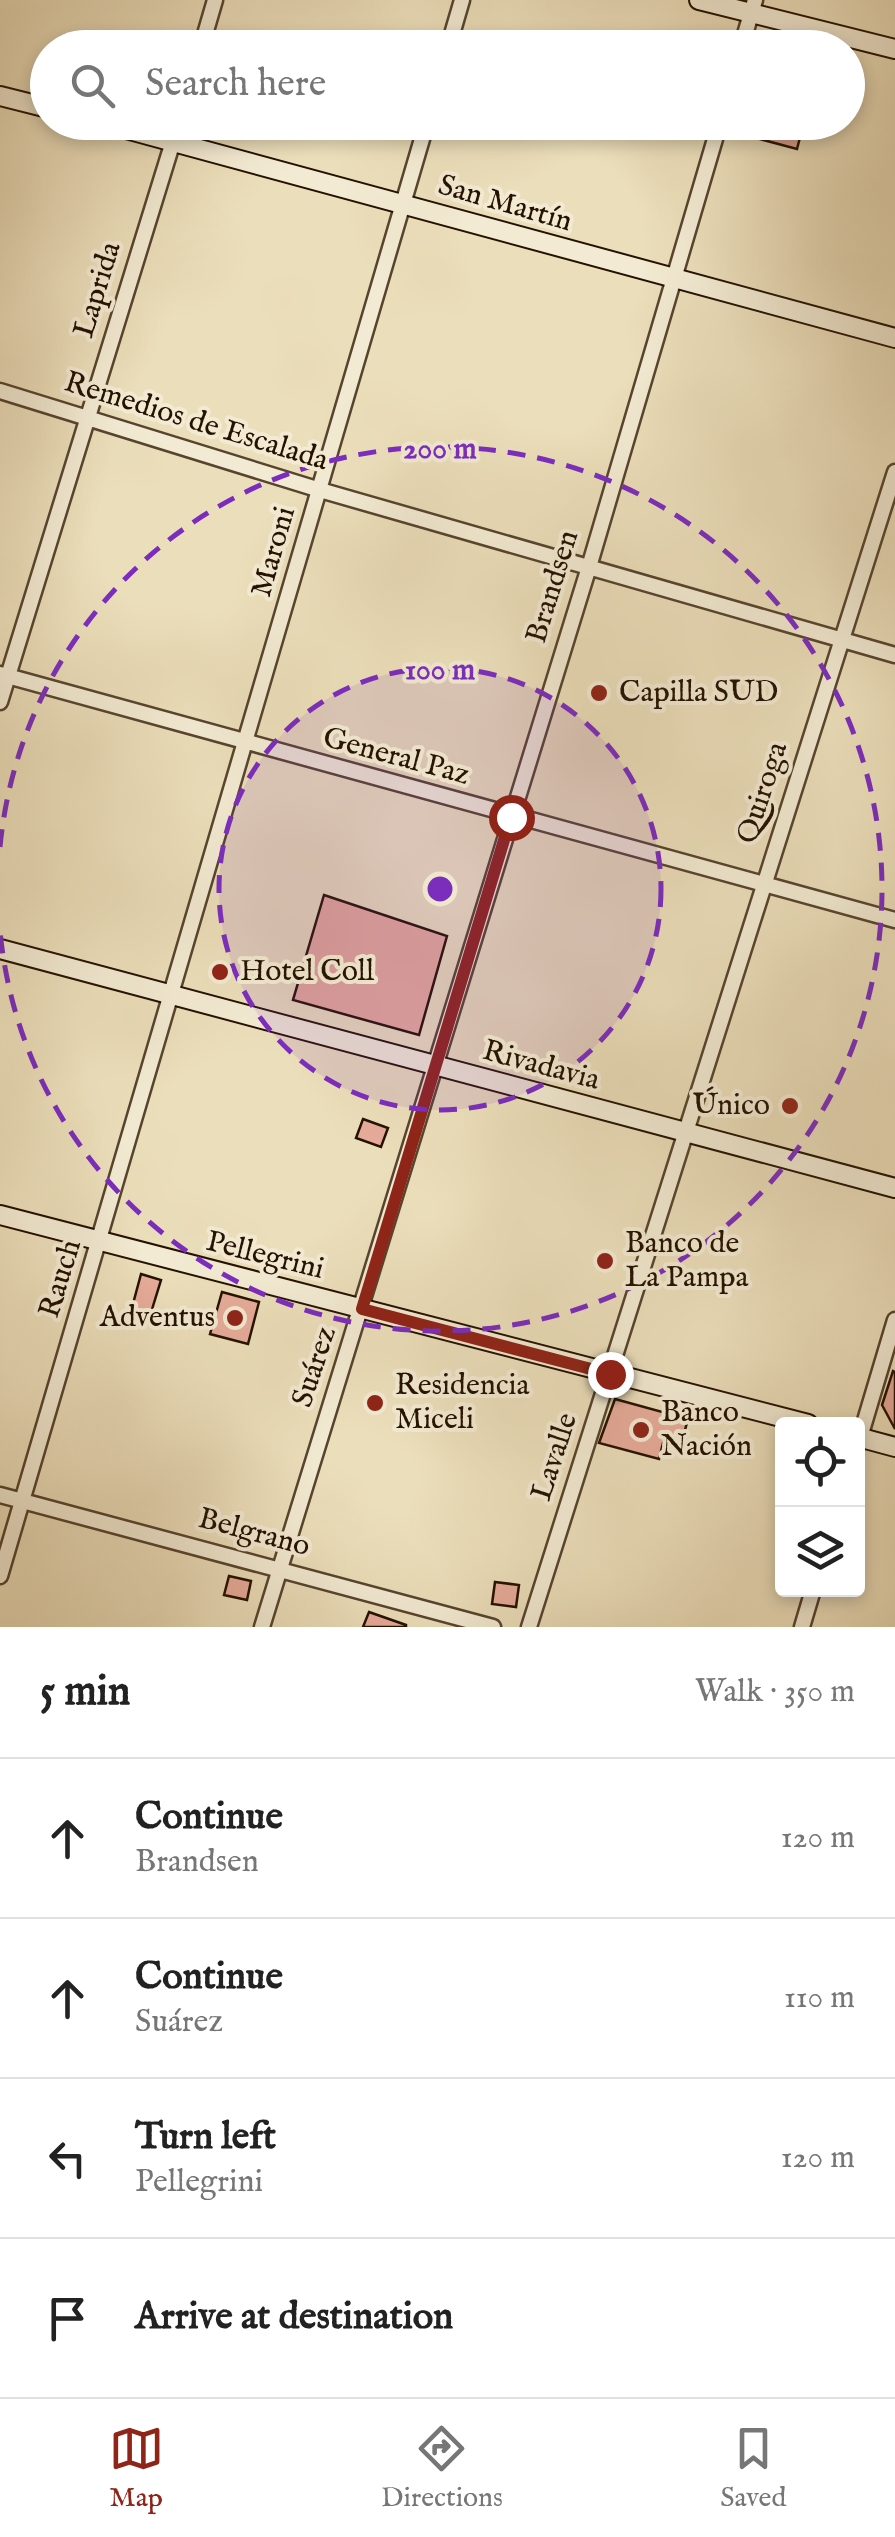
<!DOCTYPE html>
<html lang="en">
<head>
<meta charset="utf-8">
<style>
  body { margin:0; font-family:"IM FELL English",serif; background:#f2f2f2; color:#222 }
  .controls { position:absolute; right:30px; bottom:30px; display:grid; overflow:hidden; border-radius:10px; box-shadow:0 5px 15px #0003 }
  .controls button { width:90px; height:90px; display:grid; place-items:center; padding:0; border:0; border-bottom:2px solid #e0e0e0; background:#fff; color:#222; font:50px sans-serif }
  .stop { position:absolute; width:30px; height:30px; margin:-22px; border:8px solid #8f2418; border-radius:50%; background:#fff }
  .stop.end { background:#8f2418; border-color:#fff; box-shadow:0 2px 10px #0008 }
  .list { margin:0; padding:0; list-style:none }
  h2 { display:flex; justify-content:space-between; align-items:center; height:130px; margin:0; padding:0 40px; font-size:42px }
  h2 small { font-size:32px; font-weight:400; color:#767676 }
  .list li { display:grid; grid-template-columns:65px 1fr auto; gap:30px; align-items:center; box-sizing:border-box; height:160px; padding:0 40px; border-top:2px solid #e0e0e0 }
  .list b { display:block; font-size:38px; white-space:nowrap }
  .list p { margin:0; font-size:32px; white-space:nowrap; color:#767676 }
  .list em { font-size:32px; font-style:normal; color:#767676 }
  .icon { flex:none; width:55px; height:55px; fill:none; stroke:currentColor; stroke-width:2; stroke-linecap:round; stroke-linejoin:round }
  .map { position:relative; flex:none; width:895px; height:1627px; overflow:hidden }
  .search { position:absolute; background:#fff; box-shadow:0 5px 15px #0003; left:30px; right:30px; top:30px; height:110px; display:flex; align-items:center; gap:25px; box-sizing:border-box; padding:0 35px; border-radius:55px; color:#767676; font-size:38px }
  .sheet { height:770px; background:#fff }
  nav { display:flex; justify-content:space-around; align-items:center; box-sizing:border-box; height:140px; border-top:2px solid #e0e0e0; background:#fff; font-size:28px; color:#767676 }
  nav a { display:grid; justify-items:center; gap:5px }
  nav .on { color:#8f2418 }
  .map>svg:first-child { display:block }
</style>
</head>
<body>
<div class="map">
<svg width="895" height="1627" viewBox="0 0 895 1627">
  <rect width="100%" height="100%" fill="#ebdeba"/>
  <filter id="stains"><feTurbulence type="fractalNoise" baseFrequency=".002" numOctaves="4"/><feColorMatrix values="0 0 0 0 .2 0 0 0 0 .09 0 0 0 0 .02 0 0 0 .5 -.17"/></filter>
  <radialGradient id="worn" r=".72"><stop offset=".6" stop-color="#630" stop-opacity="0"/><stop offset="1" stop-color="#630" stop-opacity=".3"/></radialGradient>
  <path fill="#e6ab9a" stroke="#241100" stroke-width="2.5" d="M 761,122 L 804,122 L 797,149 L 756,138 Z
    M 324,895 L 447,936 L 419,1035 L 293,1000 Z
    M 363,1119 L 388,1128 L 381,1147 L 356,1138 Z
    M 141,1274 L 161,1280 L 149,1319 L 130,1315 Z
    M 222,1292 L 259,1302 L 248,1344 L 210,1334 Z
    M 893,1371 L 895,1372 L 895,1429 L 882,1405 Z
    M 615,1399 L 688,1419 L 680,1448 L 663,1443 L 659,1459 L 599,1443 Z
    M 229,1576 L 251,1581 L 247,1600 L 224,1595 Z
    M 495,1582 L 519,1585 L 516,1607 L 492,1604 Z
    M 369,1612 L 406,1625 L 406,1627 L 363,1627 Z"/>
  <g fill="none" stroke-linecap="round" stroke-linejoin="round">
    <g stroke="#56442e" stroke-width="19">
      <path id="minor" d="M 201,48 L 215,0
        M 448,48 L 462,0
        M 741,48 L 755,0
        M 0,391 L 320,490 L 895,655
        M 0,674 L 895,920
        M 0,702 L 179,122
        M 858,1444 L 895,1320
        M 0,1495 L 493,1627
        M 0,1576 L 427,122
        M 262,1627 L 589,567 L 720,122
        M 529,1627 L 895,472
        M 802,1627 L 813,1590"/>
    </g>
    <g stroke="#241100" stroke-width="22">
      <path id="secondary" d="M 699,0 L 895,49
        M 0,96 L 48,108
        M 100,122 L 895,338
        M 0,949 L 895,1188
        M 0,1215 L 808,1424
        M 858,1437 L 895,1447"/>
    </g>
    <use href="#minor" stroke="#f2ead2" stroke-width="14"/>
    <use href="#secondary" stroke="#f2ead2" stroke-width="18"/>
  </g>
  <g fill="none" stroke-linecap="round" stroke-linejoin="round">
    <path stroke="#8f2418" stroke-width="12" d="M 511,817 L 362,1309 L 610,1374"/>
  </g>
  <circle cx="440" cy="889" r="221" fill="#7b2cbf" fill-opacity=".12"/>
  <g fill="none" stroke="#7b2cbf" stroke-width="5" stroke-dasharray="18 12">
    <circle cx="440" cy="889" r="221"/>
    <path d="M0 847A442 442 0 1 1 0 931"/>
  </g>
  <g fill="#8f2418" stroke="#f2ead2" stroke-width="4">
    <circle cx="599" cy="693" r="10"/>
    <circle cx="220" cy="972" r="10"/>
    <circle cx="790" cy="1106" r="10"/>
    <circle cx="605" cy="1261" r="10"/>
    <circle cx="235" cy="1318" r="10"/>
    <circle cx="375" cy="1403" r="10"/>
    <circle cx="641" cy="1430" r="10"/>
  </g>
  <g text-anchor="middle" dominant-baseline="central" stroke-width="8" stroke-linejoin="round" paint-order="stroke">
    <g font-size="30" fill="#241100" stroke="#f2ead2">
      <text transform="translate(505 204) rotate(16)">San Martín</text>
      <text transform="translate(98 290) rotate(-73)">Laprida</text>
      <text transform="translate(196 422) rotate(17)">Remedios de Escalada</text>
      <text transform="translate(274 552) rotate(-74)">Maroni</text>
      <text transform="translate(553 587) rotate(-73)">Brandsen</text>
      <text transform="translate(396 757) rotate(15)">General Paz</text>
      <text transform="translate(763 793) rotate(-72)">Quiroga</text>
      <text transform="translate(541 1066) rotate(15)">Rivadavia</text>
      <text transform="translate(265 1256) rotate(14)">Pellegrini</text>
      <text transform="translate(61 1279) rotate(-73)">Rauch</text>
      <text transform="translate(315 1367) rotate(-72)">Suárez</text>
      <text transform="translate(555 1457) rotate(-72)">Lavalle</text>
      <text transform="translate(254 1533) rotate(15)">Belgrano</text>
    </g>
    <g font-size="30" fill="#241100" stroke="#f2ead2" text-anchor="start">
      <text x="619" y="693">Capilla SUD</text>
      <text x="240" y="972">Hotel Coll</text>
      <text x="770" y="1106" text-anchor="end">Único</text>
      <text x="625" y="1244">Banco de<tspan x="625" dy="34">La Pampa</tspan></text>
      <text x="215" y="1318" text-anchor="end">Adventus</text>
      <text x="395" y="1386">Residencia<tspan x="395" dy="34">Miceli</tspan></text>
      <text x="661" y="1413">Banco<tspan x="661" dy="34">Nación</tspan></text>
    </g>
  </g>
  <circle cx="440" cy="889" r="15" fill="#7b2cbf" stroke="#f2ead2" stroke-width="5"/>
  <g font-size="30" text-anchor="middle" font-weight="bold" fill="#7b2cbf" stroke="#f2ead2" stroke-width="8" stroke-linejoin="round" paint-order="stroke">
    <text x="440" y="458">200 m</text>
    <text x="440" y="679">100 m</text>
  </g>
  <rect width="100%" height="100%" filter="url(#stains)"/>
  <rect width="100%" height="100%" fill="url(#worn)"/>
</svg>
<div class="controls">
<button><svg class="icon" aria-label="locate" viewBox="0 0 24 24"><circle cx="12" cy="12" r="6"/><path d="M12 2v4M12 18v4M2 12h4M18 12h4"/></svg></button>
<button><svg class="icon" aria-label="layers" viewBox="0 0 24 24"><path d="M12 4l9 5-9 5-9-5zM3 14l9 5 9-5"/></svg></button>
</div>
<div class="stop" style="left:511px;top:817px"></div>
<div class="stop end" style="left:610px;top:1374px"></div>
<div class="search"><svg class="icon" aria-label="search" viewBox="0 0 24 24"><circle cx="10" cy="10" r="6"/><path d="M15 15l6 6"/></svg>Search here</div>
</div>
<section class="sheet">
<h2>5 min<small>Walk · 350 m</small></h2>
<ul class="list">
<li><svg class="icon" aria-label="ahead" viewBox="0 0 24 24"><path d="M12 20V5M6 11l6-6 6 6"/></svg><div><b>Continue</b><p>Brandsen</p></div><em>120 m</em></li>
<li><svg class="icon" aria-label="ahead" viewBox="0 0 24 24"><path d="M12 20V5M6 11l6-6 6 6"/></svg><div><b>Continue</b><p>Suárez</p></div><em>110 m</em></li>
<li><svg class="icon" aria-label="left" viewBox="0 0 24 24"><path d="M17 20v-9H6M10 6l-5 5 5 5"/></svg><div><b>Turn left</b><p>Pellegrini</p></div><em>120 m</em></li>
<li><svg class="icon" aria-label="arrive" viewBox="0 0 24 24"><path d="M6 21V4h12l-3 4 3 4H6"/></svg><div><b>Arrive at destination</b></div></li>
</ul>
</section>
<nav>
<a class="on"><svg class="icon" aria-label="map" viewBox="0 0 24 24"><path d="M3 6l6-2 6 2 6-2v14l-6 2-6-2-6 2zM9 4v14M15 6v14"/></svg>Map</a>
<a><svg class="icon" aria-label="directions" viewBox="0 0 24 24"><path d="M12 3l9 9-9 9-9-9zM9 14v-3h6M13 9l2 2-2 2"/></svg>Directions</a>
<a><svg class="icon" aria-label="saved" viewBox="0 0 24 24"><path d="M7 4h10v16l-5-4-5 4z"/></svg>Saved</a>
</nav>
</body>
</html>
